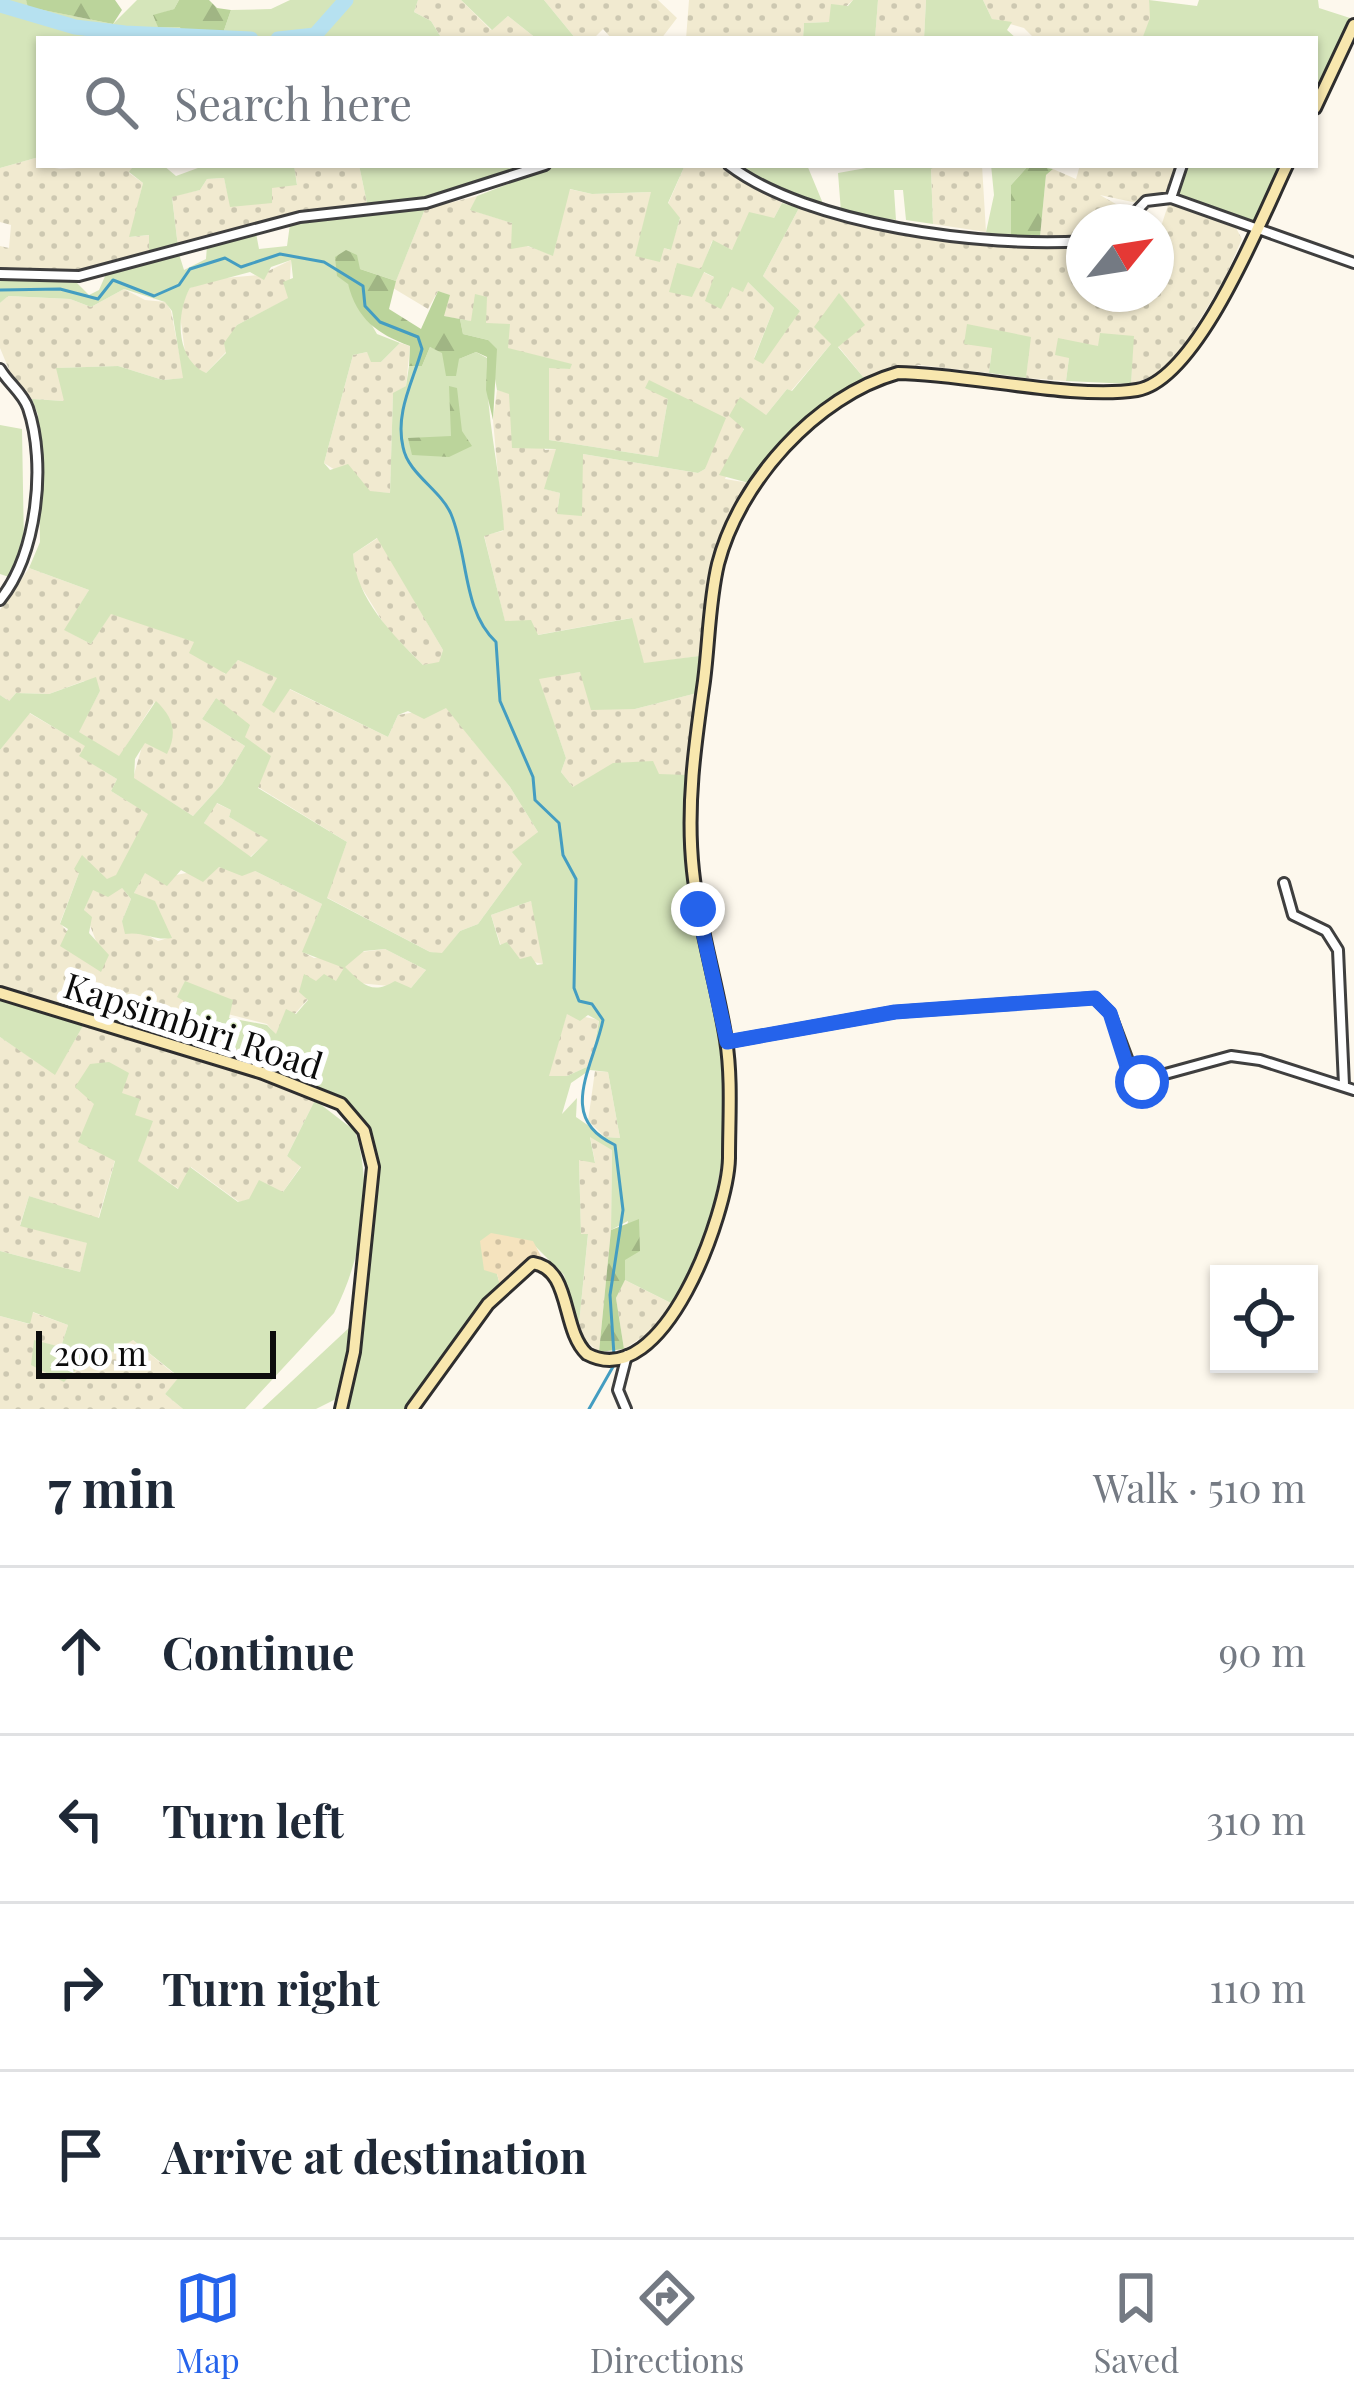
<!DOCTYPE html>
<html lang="en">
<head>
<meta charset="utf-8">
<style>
  body { margin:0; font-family:"Playfair Display",serif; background:#f6f6f7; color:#1f2937 }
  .controls { position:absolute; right:36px; bottom:36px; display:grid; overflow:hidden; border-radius:0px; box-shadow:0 3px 9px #0004 }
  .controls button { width:108px; height:108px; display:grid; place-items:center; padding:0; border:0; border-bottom:3px solid #e0e1e3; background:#fff; color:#1f2937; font:60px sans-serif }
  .compass { position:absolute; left:1066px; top:204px; width:108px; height:108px; border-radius:50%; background:#fff; box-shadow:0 3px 9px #0004; rotate:60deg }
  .scale { position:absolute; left:36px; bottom:30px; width:240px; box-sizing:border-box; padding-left:12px; border:6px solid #0c0c0c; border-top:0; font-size:33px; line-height:42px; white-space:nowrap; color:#0c0c0c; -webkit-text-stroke:9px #fff; paint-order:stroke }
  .stop { position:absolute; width:36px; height:36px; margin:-27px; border:9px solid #2563eb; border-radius:50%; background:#fff }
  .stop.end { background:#2563eb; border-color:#fff; box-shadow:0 3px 12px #0008 }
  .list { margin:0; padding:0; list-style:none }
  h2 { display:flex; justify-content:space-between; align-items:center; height:156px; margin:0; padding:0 48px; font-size:51px }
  h2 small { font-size:39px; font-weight:400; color:#747a83 }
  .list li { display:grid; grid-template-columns:78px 1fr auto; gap:36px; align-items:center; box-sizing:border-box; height:168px; padding:0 48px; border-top:3px solid #e0e1e3 }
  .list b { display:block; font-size:45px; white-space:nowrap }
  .list em { font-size:39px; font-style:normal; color:#747a83 }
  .icon { flex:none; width:66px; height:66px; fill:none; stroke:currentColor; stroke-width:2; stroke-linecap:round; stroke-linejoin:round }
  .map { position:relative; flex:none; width:1354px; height:1409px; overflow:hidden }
  .search { position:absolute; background:#fff; box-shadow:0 3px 9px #0004; left:36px; right:36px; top:36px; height:132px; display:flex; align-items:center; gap:30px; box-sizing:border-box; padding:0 42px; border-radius:0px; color:#747a83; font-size:45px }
  .sheet { height:828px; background:#fff }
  nav { display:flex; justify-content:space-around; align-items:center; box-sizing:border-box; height:168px; border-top:3px solid #e0e1e3; background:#fff; font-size:33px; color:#747a83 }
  nav a { display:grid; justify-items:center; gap:6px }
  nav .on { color:#2563eb }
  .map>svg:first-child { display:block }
</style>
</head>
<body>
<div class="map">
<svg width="1354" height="1409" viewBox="0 0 1354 1409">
  <defs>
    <pattern id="farmland-dots" width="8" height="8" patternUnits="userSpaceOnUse" patternTransform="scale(3)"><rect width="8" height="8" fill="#f1ead0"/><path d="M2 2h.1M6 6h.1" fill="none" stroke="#cdc8b1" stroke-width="1.8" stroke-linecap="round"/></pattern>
    <pattern id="forest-firs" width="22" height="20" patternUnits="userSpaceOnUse" patternTransform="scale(3)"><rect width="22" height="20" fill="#bbd49b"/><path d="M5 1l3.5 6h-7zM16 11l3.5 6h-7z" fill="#a0b584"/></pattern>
    <pattern id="sand-dots" width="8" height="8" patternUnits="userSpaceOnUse" patternTransform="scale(3)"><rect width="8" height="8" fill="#f5e3be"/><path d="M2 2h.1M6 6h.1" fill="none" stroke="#d1c2a2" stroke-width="1.8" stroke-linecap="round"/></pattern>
  </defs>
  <rect width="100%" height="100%" fill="#fdf8ed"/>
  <path fill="url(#farmland-dots)" d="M 418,0 L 461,0 L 491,30 L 508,16 L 537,39 L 442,39 L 431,21 L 414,12 Z
    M 544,0 L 658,0 L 677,18 L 661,39 L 612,39 L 603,29 L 593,39 L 576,39 Z
    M 689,0 L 853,0 L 829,22 L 804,23 L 803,39 L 686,39 Z
    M 878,0 L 926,0 L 924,39 L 875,39 Z
    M 983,0 L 1149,0 L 1151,18 L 1142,39 L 1035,39 L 1024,28 L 992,19 Z
    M 39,157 L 39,165 L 60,169 L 134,165 L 129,173 L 143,183 L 130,237 L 150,235 L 149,255 L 78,273 L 0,270 L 0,246 L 9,248 L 11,225 L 0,222 L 0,168 Z
    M 294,165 L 359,165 L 368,208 L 323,208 L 178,247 L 172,196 L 200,190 L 207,179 L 224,178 L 228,195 L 271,203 L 272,187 L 297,184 Z
    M 685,165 L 721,165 L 782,203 L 774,218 L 732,250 L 712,241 L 692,297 L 703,272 L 732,286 L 747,281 L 774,308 L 754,358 L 800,311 L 763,276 L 799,208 L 1013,247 L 1084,245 L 1084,294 L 1156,294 L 1156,242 L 1169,202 L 1236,228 L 1242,239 L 1223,282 L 1175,360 L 1162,373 L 1131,384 L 1133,336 L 1069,358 L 1066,381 L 1026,378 L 1030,337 L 992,348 L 989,373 L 919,365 L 864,378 L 838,346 L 864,325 L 839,294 L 831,344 L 791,391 L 787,389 L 766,415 L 744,428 L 725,479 L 749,483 L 720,540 L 699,656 L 644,664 L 631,618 L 537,635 L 505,622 L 484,535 L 503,531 L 493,420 L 497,390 L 509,393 L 545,450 L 557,449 L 545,489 L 560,493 L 557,513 L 583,454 L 698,473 L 705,469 L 709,449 L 668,399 L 658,457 L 549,440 L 549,367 L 570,369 L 507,348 L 486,324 L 443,316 L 449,295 L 438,291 L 428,309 L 393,288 L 425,209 L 477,196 L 471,210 L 512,223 L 527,246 L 553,255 L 569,189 L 592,194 L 652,192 L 664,248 L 670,250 L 680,219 L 668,204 Z
    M 938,165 L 982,165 L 986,232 L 933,224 L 931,168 Z
    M 1080,165 L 1179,165 L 1169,195 L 1155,193 L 1137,203 L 1100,195 L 1130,212 L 1119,222 L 1084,222 L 1084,237 L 1040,237 L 1046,175 L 1053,169 L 1076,179 Z
    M 291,260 L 289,298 L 237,325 L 226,352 L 205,374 L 194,368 L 185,352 L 179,308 L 190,288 L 213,279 L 260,275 Z
    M 124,289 L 145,300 L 166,302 L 171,311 L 184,378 L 163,380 L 118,366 L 57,368 L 65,401 L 32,399 L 15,384 L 0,348 L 0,303 L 7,296 L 70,299 L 91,307 Z
    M 400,343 L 410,346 L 406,386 L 393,394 L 390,493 L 370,492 L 324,463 L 353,355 L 367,352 L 381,362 Z
    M 378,538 L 443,650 L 439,663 L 423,665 L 387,629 L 354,575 L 353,554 Z
    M 29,568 L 89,590 L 65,630 L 91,644 L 111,613 L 195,642 L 225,674 L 238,660 L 278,678 L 274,712 L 289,689 L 388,737 L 398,715 L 446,707 L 510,787 L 538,832 L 522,864 L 478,924 L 460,931 L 442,954 L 430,952 L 326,897 L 347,842 L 258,787 L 245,737 L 216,698 L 202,719 L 245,746 L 222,784 L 193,816 L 133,778 L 155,701 L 119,757 L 78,732 L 100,691 L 84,681 L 49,694 L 16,693 L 9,701 L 0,695 L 0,610 Z
    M 580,672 L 635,709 L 697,693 L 687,775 L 573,787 L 561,772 L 566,758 L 538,678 Z
    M 29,713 L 86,746 L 80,756 L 117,779 L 111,791 L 149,814 L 117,875 L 107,880 L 79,873 L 60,923 L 100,971 L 98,946 L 84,910 L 92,890 L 122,888 L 131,899 L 122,921 L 158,941 L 171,937 L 134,893 L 145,872 L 176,875 L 218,867 L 255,871 L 322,904 L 303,952 L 314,958 L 385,949 L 426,970 L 411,988 L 336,981 L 308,999 L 276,1035 L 267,1024 L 192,1005 L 185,1016 L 255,1055 L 281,1061 L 278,1076 L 178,1047 L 186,1032 L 143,1013 L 127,994 L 104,987 L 89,1015 L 0,987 L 0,750 Z
    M 216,803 L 231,810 L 229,817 L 269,840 L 250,857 L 241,855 L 204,823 Z
    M 531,901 L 542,940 L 543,964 L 520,959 L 501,946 L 491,915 Z
    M 567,1013 L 599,1020 L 591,1065 L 567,1076 L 548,1076 Z
    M 84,1024 L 262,1077 L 315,1100 L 287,1156 L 301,1166 L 283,1192 L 239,1202 L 191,1167 L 179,1189 L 137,1161 L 94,1104 L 115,1160 L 98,1219 L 29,1196 L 20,1225 L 88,1243 L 80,1272 L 0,1251 L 0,1037 L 55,1074 Z
    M 595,1071 L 608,1072 L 620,1138 L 605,1137 L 588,1121 Z
    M 590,1136 L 612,1149 L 611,1230 L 599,1352 L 578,1334 L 588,1235 L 581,1235 L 579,1159 L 595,1162 Z
    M 625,1280 L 673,1304 L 661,1325 L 624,1349 L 616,1298 Z
    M 32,1312 L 68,1325 L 61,1347 L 34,1341 L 32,1365 L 57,1374 L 100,1345 L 133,1340 L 179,1378 L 165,1394 L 183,1409 L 0,1409 L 0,1316 L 29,1324 Z"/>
  <path fill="#d5e5ba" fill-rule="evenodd" d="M 0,0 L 26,0 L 29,7 L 113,24 L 137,0 L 179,0 L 174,9 L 153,16 L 181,27 L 185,39 L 39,39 L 39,157 L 0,168 Z
    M 290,0 L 418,0 L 414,12 L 431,21 L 442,39 L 221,39 L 231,10 L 271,9 Z
    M 461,0 L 544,0 L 576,39 L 537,39 L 508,16 L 492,30 Z
    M 853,0 L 878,0 L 875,39 L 803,39 L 804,23 L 829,22 L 831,4 L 848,6 Z
    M 926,0 L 983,0 L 992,19 L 1012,22 L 1007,30 L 1017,39 L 924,39 Z
    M 1149,0 L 1197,6 L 1199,0 L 1318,0 L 1319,8 L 1350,18 L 1315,92 L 1315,39 L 1142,39 L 1150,18 Z
    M 134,165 L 163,165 L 176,176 L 206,165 L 294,165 L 297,185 L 272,188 L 272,203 L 230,207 L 224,178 L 207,179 L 200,190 L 172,197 L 178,247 L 149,255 L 149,235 L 129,237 L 143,183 L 129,172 Z
    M 359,165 L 534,165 L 433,196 L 368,208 Z
    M 557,165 L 685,165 L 668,203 L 680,218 L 671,250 L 664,248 L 660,262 L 635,256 L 651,192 L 592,194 L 570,189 L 553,256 L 528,246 L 511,249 L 512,223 L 470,210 L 477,196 Z
    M 734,165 L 807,165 L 824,206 L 779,193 Z
    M 883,165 L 938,165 L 931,169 L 933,224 L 906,220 L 903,190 L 894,190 L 896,220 L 841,212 L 838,173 Z
    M 991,165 L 1029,165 L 1011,185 L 1011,238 L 986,232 L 994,195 Z
    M 1184,165 L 1281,165 L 1253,223 L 1176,194 Z
    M 782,203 L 799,208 L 763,276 L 800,311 L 763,364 L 754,359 L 774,308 L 748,282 L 743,292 L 732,287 L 721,309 L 705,301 L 714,277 L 704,272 L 692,297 L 669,292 L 677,263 L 701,269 L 713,240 L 732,250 L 749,212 L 774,218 Z
    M 425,209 L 396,281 L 360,269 L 348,284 L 377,334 L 400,343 L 381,362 L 371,362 L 367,352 L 353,355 L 324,463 L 330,470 L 348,464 L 370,491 L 390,493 L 393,393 L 406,386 L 409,366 L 422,366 L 430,347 L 459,359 L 476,352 L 487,358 C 485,415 501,473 504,530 L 484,536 L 505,621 L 531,620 L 538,635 L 632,618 L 644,663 L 699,656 L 697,693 L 635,709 L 591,710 L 580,672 L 539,679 L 566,758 L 561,772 L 573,787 L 613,763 L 653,761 L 659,774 L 687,775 L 686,866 L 721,1042 L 725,1142 L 711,1221 L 673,1304 L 625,1280 L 622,1268 L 628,1221 L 611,1230 L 612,1150 L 590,1137 L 595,1163 L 579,1160 L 581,1234 L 588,1234 L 578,1334 L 564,1275 L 534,1245 L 497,1274 L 500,1285 L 405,1409 L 345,1409 L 356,1371 L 377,1166 C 368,1108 326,1101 278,1076 L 281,1061 L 232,1048 L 185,1017 L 191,1005 L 177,997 L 185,981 L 233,1000 L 229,1018 L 267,1025 L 276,1034 L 286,1009 L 296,1014 L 308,1000 L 299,992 L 304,974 L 316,981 L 324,974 L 336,981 L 344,968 L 302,952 L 322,904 L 255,871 L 242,876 L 219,867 L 203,882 L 181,870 L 167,886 L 145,873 L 134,893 L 155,901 L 172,938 C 154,941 143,931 125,934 L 122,921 L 131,899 L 122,888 L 108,897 L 93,890 L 84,910 L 92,917 L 89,933 L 109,955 L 101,972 L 60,946 L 68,929 L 60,924 L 79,873 L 74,869 L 82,855 L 107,879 L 116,875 L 148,814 L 111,791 L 117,779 L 79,756 L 85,746 L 30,713 L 0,750 L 0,695 L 9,701 L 16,693 L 49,694 L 96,677 L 100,691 L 79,732 L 119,756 L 156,701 C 173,717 178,732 167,754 L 145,743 L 135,759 L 134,778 L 193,816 L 222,784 L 245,746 L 202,719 L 216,698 L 250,725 L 245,737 L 271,756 L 258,788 L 347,842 L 327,898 L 430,952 L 442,953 L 460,931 L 478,924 L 522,864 L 512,852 L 538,832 L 510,787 L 446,708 L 424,719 L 408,711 L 398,715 L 388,737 L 290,689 L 274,713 L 262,705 L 277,678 L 238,660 L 226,674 L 189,653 L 194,642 L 111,614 L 91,644 L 64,630 L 89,590 L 29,568 L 40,542 L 38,415 L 32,399 L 64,401 L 56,368 L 118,366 L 163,380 L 183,378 L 172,311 L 165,302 L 124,289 L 91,307 L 70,299 L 8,296 L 0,303 L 0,277 L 74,280 L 89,295 L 99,290 L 106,274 L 179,254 L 184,270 L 206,259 L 207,246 L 256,233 L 259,249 L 287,246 L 290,224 ZM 291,260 L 293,278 L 283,282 L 288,298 L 237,325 L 224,343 L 226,353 L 206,373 C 175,359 176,313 190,288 L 250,272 L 264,280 L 271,267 ZM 377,538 L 443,650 L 439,662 L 423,665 C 393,635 356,599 353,554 ZM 217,803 L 231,810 L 229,817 L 268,840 L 251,857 L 204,823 ZM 531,901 L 543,964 L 537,965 L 531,956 L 520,959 L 507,942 L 500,945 L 491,915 ZM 385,949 L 426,970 L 411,988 L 395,981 C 372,995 363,985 345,967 L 364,951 ZM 567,1014 L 580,1021 L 588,1015 L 599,1021 L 591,1065 L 567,1076 L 549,1076 ZM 590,1070 L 608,1072 L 620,1138 L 605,1137 L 576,1117 L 577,1098 L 562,1114 L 571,1083 Z
    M 839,293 L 865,325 L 838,347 L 864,378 L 791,433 L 749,483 L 719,475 L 744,429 L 729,416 L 740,397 L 766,415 L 787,389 L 792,391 L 831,344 L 814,327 Z
    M 475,294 L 487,297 L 486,323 L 510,324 L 508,348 L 572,364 L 570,369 L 549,368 L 549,440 L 658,457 L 668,399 L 645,388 L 649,380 L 726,418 L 705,469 L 698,473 L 583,454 L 582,516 L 557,514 L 560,493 L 544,489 L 556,449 L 512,448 L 509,394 L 497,390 L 488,340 L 463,334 L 460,319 L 471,321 Z
    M 967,324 L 1031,337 L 1026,378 L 989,373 L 992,348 L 964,344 Z
    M 1100,333 L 1134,336 L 1131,384 L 1066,381 L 1069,358 L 1055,355 L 1058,338 L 1098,346 Z
    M 0,425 L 22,429 L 24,547 L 9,577 L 0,574 Z
    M 105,986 L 127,994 L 143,1013 L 187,1033 L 178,1047 L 89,1015 Z
    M 0,998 L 84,1024 L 55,1075 L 0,1037 Z
    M 109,1062 L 129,1073 L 122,1093 L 140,1099 L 135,1115 L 153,1121 L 138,1161 L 178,1189 L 190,1167 L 238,1202 L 249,1199 L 259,1180 L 283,1192 L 301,1167 L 287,1156 L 315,1100 L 355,1131 C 374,1188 362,1259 334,1313 L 245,1409 L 183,1409 L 165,1394 L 179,1377 L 133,1340 L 113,1352 L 99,1346 L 64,1382 L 31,1365 L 34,1340 L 61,1347 L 68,1325 L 33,1312 L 30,1324 L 0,1316 L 0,1251 L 80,1272 L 87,1243 L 20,1226 L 29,1196 L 99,1218 L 115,1161 L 78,1142 L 94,1104 L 75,1087 L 90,1064 Z
    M 351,1326 L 338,1398 L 316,1409 L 262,1409 Z"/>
  <path fill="url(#forest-firs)" d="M 26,0 L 115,0 L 122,10 L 113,24 L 28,7 Z
    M 179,0 L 209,0 L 217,8 L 231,10 L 221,39 L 185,39 L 180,27 L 158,27 L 153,15 L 174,9 Z
    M 1029,165 L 1053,169 L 1046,175 L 1040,237 L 1011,238 L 1011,185 Z
    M 346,250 L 357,255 L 360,269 L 396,281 L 389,309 L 421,329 L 438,291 L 450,295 L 444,316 L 460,319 L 463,334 L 488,340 L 497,349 L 493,420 L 486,390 L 487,357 L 476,352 L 459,359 L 456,376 L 446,376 L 442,353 L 430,347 L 422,366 L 409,366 L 410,346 C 377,334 357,319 348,284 L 337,276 L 335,257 Z
    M 449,386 L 457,388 L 462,431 L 472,446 L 449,457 L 412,455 L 408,438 L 451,436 Z
    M 639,1219 L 640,1251 L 625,1260 L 625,1280 L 616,1298 L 624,1349 L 599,1352 L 611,1230 Z"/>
  <path fill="url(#sand-dots)" d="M 491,1233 L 533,1241 L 542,1258 L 520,1265 L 500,1285 L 497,1274 L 484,1270 L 480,1241 Z"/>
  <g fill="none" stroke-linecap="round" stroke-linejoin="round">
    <path stroke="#449dc1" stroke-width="3" d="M 0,290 L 60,289 L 98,299 L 113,280 L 154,296 L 179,285 L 190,269 L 225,258 L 241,267 L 280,254 L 324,262 L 363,286 L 365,306 L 380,322 L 418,337 L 422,349 C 413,382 395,412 403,447 C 408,474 440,489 451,514 C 469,557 462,610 496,642 L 500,701 L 533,777 L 535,800 L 559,823 L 563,855 L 576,879 L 574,988 L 579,1001 L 592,1004 L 603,1020 C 593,1068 556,1118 615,1145 L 623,1210 L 610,1295 L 614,1355
      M 589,1409 L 614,1365"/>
    <path stroke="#b6e1f0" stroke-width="15" d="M 0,5 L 75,27 L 125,33 L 251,39
      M 278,39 L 315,35 L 346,0"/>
    <g stroke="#3f3f3f" stroke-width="14">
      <path id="street" d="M 729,165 C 807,225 986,248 1084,241
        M 1171,198 L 1182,165
        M 1126,222 L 1146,201 L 1171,198 L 1354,263
        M 0,274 L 79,276 L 300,217 L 426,203 L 545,165
        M 0,369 C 8,383 23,393 28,408 C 47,464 37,554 0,600
        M 1284,883 L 1293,915 L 1326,931 L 1338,950 L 1344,1085
        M 727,1042 L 895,1012 L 1095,998 L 1110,1013 L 1136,1082 L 1231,1056 L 1260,1060 L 1354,1090
        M 626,1409 L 618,1390 L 627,1355"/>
    </g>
    <g stroke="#2e2e2e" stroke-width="16">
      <path id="secondary" d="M 1315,108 L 1354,25
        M 0,993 L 263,1073 L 341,1104 L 364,1131 L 373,1167 L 354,1352 L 341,1409
        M 412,1409 L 488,1304 L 533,1263 C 572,1269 561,1330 587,1354 C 664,1395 728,1211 729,1158 C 729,1119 732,1078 726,1040 C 717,983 699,928 693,871 C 686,807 695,744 704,681 C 709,642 709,602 718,564 C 739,482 816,396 898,373 C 969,374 1073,400 1137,390 C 1198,380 1262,217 1287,165"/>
    </g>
    <use href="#street" stroke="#fff" stroke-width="8"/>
    <use href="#secondary" stroke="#f8e7ae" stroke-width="10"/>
  </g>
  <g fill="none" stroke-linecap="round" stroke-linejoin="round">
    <path stroke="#2563eb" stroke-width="15" d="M 698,909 L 727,1042 L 895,1012 L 1095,998 L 1110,1013 L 1130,1076 L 1142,1082"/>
  </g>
  <g text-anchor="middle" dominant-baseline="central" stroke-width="12" stroke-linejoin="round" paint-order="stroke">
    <g font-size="36" fill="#0c0c0c" stroke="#fff">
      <text transform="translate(194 1024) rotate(18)">Kapsimbiri Road</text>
    </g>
  </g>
</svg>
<div class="controls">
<button><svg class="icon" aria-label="locate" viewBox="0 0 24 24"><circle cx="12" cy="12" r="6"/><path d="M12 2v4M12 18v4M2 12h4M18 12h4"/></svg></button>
</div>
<svg class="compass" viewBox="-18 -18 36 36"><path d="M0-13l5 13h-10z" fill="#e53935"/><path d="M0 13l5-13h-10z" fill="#747a83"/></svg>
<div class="scale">200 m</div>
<div class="stop" style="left:1142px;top:1082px"></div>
<div class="stop end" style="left:698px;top:909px"></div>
<div class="search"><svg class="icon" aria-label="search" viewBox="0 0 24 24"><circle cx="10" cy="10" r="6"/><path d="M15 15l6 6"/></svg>Search here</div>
</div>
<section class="sheet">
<h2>7 min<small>Walk · 510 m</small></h2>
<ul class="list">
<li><svg class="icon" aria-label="ahead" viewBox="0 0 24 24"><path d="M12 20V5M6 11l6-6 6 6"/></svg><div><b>Continue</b></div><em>90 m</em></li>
<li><svg class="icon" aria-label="left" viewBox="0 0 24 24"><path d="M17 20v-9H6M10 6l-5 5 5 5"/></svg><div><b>Turn left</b></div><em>310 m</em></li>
<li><svg class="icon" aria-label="right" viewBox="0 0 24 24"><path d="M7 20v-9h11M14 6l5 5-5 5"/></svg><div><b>Turn right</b></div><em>110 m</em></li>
<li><svg class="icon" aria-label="arrive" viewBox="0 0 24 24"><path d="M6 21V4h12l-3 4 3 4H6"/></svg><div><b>Arrive at destination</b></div></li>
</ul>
</section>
<nav>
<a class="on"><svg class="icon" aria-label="map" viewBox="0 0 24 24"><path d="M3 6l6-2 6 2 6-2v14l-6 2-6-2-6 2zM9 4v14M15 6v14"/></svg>Map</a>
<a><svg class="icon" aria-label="directions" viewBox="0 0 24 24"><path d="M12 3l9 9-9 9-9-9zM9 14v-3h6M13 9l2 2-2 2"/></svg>Directions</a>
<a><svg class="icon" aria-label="saved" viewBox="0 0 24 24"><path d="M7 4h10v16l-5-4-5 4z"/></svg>Saved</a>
</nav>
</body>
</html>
